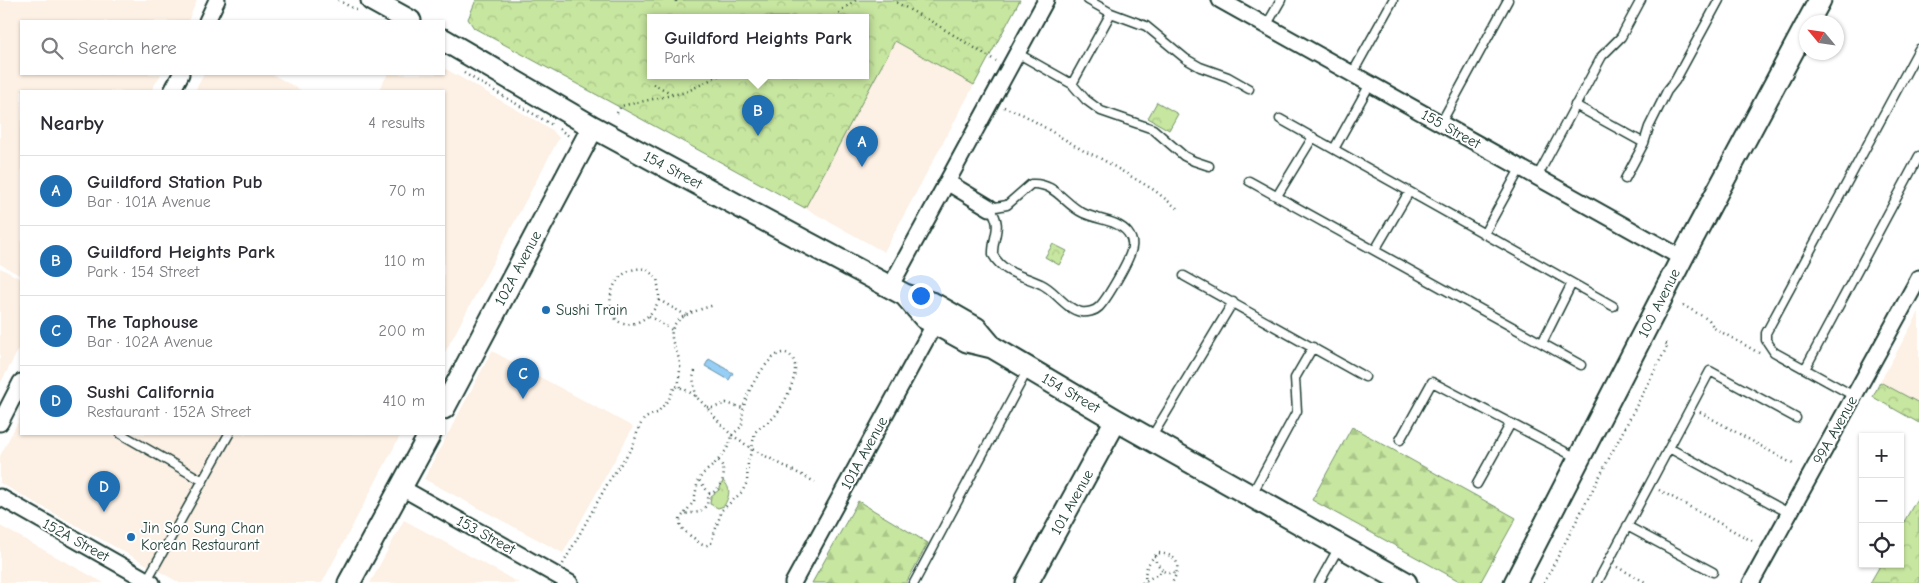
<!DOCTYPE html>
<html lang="en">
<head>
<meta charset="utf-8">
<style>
  body { margin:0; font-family:"Comic Neue",sans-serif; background:#f7f7f7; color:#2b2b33 }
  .controls { position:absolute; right:15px; bottom:15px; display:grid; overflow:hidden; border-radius:0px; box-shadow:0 1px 4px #0004 }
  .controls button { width:45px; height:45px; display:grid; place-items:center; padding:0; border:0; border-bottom:1px solid #e1e1e2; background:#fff; color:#2b2b33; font:25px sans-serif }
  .compass { position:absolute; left:1799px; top:15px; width:45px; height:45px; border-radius:50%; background:#fff; box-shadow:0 1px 4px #0004; rotate:299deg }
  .you { position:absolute; left:920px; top:295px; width:18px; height:18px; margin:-12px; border:4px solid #fff; border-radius:50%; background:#1a73e8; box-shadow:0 0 0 8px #1a73e833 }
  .badge { display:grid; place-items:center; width:32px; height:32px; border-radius:50%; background:#1f6fb2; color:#fff; font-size:16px; font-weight:700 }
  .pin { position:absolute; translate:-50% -41px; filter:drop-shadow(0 1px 2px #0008) }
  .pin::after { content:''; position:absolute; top:26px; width:18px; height:15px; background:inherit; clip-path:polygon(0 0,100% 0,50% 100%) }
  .popup { position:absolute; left:647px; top:14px; width:222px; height:65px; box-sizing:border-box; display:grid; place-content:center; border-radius:0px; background:#fff; filter:drop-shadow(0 1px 4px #0005); font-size:16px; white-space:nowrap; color:#7c7c81 }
  .popup b { font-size:19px; color:#2b2b33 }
  .popup::after { content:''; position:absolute; left:50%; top:100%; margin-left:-10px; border:10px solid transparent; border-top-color:#fff }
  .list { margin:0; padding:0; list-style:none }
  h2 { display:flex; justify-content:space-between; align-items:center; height:65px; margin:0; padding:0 20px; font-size:21px }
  h2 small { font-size:16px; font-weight:400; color:#7c7c81 }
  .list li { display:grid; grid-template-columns:32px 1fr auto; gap:15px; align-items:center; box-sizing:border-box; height:70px; padding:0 20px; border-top:1px solid #e1e1e2 }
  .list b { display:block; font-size:19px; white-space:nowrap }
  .list p { margin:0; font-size:16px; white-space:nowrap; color:#7c7c81 }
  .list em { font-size:16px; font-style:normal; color:#7c7c81 }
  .icon { flex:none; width:28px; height:28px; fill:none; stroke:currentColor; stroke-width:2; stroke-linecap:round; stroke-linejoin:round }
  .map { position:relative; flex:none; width:1919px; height:583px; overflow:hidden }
  .search { position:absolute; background:#fff; box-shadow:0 1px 4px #0004; left:20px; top:20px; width:425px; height:55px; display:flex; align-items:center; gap:12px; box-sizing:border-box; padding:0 18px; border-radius:0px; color:#7c7c81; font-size:19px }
  .panel { position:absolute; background:#fff; box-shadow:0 1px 4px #0004; left:20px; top:90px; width:425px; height:345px; border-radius:0px }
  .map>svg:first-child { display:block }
</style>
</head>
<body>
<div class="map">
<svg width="1919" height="583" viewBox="0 0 1919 583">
  <defs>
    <pattern id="forest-firs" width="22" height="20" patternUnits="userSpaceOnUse" patternTransform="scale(1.25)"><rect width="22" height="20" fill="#c7e69f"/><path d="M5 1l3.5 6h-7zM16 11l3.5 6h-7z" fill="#aac68a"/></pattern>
    <pattern id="park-crowns" width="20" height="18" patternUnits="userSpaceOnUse" patternTransform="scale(1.25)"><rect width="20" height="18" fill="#c7e69f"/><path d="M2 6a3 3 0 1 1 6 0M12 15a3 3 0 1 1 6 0" fill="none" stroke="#aac68a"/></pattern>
  </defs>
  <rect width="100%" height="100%" fill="#fff"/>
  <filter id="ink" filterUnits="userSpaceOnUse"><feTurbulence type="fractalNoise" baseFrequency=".02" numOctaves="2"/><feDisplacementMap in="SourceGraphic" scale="10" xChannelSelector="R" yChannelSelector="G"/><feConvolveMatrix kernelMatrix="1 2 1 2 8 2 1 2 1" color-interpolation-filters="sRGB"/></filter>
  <g filter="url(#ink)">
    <path fill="#fdf0e4" d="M 0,0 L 197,0 L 188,21 L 21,21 L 21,74 L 161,74 L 151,91 L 21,91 L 21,276 L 0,264 Z
      M 895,41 L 974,85 L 884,252 L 805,208 Z
      M 444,68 L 552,130 L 559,138 L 444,354 L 444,91 L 378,91 L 388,74 L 444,74 Z
      M 204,74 L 272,74 L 302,91 L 195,91 Z
      M 0,268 L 21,279 L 21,345 L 0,384 Z
      M 1919,312 L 1919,403 L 1880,382 Z
      M 492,351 L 633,427 L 563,553 L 424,479 Z
      M 21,416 L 21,434 L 401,434 L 322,583 L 180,583 L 0,483 L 0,456 Z
      M 404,520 L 519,583 L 370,583 Z
      M 0,526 L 104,583 L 0,583 Z"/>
    <path fill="url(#forest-firs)" stroke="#73926a" d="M 1352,427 L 1516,518 L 1480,583 L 1463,583 L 1312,500 Z
      M 858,501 L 928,543 L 906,583 L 812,583 Z"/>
    <path fill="url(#park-crowns)" stroke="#73926a" fill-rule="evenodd" d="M 476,0 L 1020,0 L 974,85 L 895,41 L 805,208 L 474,28 L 468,19 ZM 650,17 L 866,17 L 866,75 L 650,75 Z
      M 1157,102 L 1178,114 L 1169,130 L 1148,118 Z
      M 1053,244 L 1067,251 L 1059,265 L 1045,257 Z
      M 1880,382 L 1919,403 L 1919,423 L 1873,397 Z
      M 723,481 C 732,488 729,497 724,506 L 718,508 L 710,504 L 711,496 L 719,490 Z
      M 1919,495 L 1919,583 L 1870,583 L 1881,564 L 1900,564 L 1900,529 Z"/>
    <path fill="#97cef6" stroke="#6794a8" d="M 709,359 L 733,373 L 729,380 L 705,366 Z"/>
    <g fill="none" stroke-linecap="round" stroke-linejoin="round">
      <g stroke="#1f3d34" stroke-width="11">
        <path id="lane" d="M 1088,0 L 1111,13 L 1146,26 L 1186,59 L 1200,67 L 1228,77 L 1249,89
          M 1266,26 L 1281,0
          M 1017,53 L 1072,84 L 1086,100 L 1101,111 L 1153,129 L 1184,156 L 1194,161 L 1209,166
          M 1352,74 L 1393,0
          M 1072,84 L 1111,13
          M 1575,105 L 1644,143
          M 1280,119 L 1613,306
          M 1441,123 L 1508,0
          M 1334,149 L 1370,84
          M 1537,177 L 1602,56 L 1621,37 L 1641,0
          M 1625,179 L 1644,143 L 1649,127 L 1667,91 L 1675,81 L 1719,0
          M 1249,181 L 1581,365
          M 1031,184 C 1055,182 1064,204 1083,213 C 1097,220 1118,220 1128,233 C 1131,237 1133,242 1132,247 C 1131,258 1107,299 1099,307 C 1095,311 1087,313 1081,312 C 1065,309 1055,290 1041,284 C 1022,275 1004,274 993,255 C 992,236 1004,227 990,208 L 1007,205 Z
          M 1277,196 L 1313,137
          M 1484,234 L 1521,167
          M 1375,250 L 1409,192
          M 1184,276 L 1365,377
          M 1542,343 L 1572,283
          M 1805,369 L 1919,156
          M 1854,396 L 1774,352 L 1766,340 L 1766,333 L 1919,49
          M 121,434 L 203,481
          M 1151,438 L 1233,302
          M 1400,440 L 1432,382 L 1577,458
          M 1669,448 L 1710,371 L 1796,418
          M 1477,484 L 1511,423
          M 1252,494 L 1297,411 L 1295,378 L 1313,347
          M 1627,526 L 1713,572
          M 147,580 L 229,434
          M 914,583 L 1028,369
          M 1319,583 L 1339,547
          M 1597,583 L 1669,448 L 1789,513"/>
      </g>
      <g stroke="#1f3d34" stroke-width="19">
        <path id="street" d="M 1220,0 L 1682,258
          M 207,21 L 217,0
          M 172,91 L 181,74
          M 947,182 L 990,208
          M 890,287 L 1046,0
          M 0,423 L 21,382
          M 402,488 L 570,583
          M 0,497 L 152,583
          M 793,583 L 935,323
          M 1751,583 L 1919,278"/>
      </g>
      <g stroke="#1f3d34" stroke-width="25">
        <path id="secondary" d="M 372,0 L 410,21
          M 1808,22 L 1820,0
          M 444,40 L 593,127 L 748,211 L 905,295 L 934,304 L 976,328 L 992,347
          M 905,295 L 925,318 L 967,341 L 992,347 L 1116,420 L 1406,583
          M 444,408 L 593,127
          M 349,583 L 430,434
          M 1027,583 L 1116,420
          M 1515,583 L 1682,258 L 1806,26"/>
      </g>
      <path stroke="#1f3d34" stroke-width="2.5" stroke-dasharray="1 4" stroke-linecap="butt" d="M 338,0 L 358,11
        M 892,0 L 934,23 L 996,61
        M 676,2 L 676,0
        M 836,17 L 843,9 L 856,0
        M 464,73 L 554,126
        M 653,84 L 673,94
        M 1004,107 L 1024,115 L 1084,151 L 1098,157 L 1154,190 L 1178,209
        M 617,113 L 621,106 L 686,92 L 720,75
        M 559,129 L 569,136
        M 659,300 C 654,311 649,317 638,322 C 599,338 601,263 646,269 L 657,278 L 659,292 L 659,300 L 682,313 L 685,316
        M 1683,305 L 1709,320 L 1714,328 L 1761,354
        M 649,316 L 672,330
        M 695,371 L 693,378 L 696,397
        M 680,387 C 677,380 681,372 680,364 C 679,355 673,347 672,338 C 668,316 700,310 714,305
        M 707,407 L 713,408 L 726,403 L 743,408
        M 1700,412 L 1793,464
        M 732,435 L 752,449 L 748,462 L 747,482 L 742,492 L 722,510 L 711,543 C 707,545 707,546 703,545 C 699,544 696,539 692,537 C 684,531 674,524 684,514 L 700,512 L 707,505 L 709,493 L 699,480 C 701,475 705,472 710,468 C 719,460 730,448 732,435 Z
        M 1659,490 L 1752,541
        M 709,494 C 723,490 729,470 718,460
        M 685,513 L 694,501 L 698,480
        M 1155,556 L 1156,562 L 1163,571
        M 563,564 L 609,481 L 633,446 L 639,427 L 644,419 L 651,415 L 657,413 L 669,399 L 675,386 C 701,392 714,420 732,435 L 742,426 C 742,416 743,408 746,399 C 749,388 778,335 793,359 C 801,372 784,405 775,416 C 770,422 758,427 755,433 C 753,438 753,444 752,449 L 815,482
        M 1617,567 L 1647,583
        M 1142,583 L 1163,571 L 1168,573 L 1176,573
        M 1146,583 C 1143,570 1149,561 1158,553 C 1180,555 1181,566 1172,583
        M 1544,583 L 1668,345 L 1663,342"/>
      <use href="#lane" stroke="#fff" stroke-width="8"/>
      <use href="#street" stroke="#fff" stroke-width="15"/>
      <use href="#secondary" stroke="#fff" stroke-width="21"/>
    </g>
  </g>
  <g fill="#1f6fb2" stroke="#fff" stroke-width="2">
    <circle cx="546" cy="310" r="5"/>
    <circle cx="131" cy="537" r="5"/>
  </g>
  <g text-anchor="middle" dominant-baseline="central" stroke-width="4" stroke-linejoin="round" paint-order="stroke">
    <g font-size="15" fill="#1f3d34" stroke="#fff">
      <text transform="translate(1451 129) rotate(29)">155 Street</text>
      <text transform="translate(673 170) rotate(28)">154 Street</text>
      <text transform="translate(518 268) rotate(-62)">102A Avenue</text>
      <text transform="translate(1659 303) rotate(-63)">100 Avenue</text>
      <text transform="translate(1071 393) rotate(30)">154 Street</text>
      <text transform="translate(1835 430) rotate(-61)">99A Avenue</text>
      <text transform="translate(864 453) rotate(-61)">101A Avenue</text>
      <text transform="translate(1072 502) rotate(-61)">101 Avenue</text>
      <text transform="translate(486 535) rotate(29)">153 Street</text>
      <text transform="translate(76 540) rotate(29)">152A Street</text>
    </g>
    <g font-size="15" fill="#1f3d34" stroke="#fff" text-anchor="start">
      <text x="556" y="310">Sushi Train</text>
      <text x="141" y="528">Jin Soo Sung Chan<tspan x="141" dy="17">Korean Restaurant</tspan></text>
    </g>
  </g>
</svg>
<div class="controls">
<button>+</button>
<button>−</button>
<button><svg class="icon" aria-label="locate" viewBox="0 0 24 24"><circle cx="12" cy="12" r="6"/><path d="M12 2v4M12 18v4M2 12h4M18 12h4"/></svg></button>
</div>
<svg class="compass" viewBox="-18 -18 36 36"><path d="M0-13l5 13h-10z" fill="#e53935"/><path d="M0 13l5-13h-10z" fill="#7c7c81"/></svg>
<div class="you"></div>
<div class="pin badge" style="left:862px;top:167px">A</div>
<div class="pin badge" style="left:758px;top:136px">B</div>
<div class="popup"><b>Guildford Heights Park</b>Park</div>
<div class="pin badge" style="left:523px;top:399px">C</div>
<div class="pin badge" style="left:104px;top:512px">D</div>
<div class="search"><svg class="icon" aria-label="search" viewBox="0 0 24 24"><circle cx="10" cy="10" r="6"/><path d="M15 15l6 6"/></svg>Search here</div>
<section class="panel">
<h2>Nearby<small>4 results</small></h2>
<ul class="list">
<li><span class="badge">A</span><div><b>Guildford Station Pub</b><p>Bar · 101A Avenue</p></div><em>70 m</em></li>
<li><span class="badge">B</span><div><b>Guildford Heights Park</b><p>Park · 154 Street</p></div><em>110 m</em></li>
<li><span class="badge">C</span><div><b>The Taphouse</b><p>Bar · 102A Avenue</p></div><em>200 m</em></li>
<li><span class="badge">D</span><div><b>Sushi California</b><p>Restaurant · 152A Street</p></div><em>410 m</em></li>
</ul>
</section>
</div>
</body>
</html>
